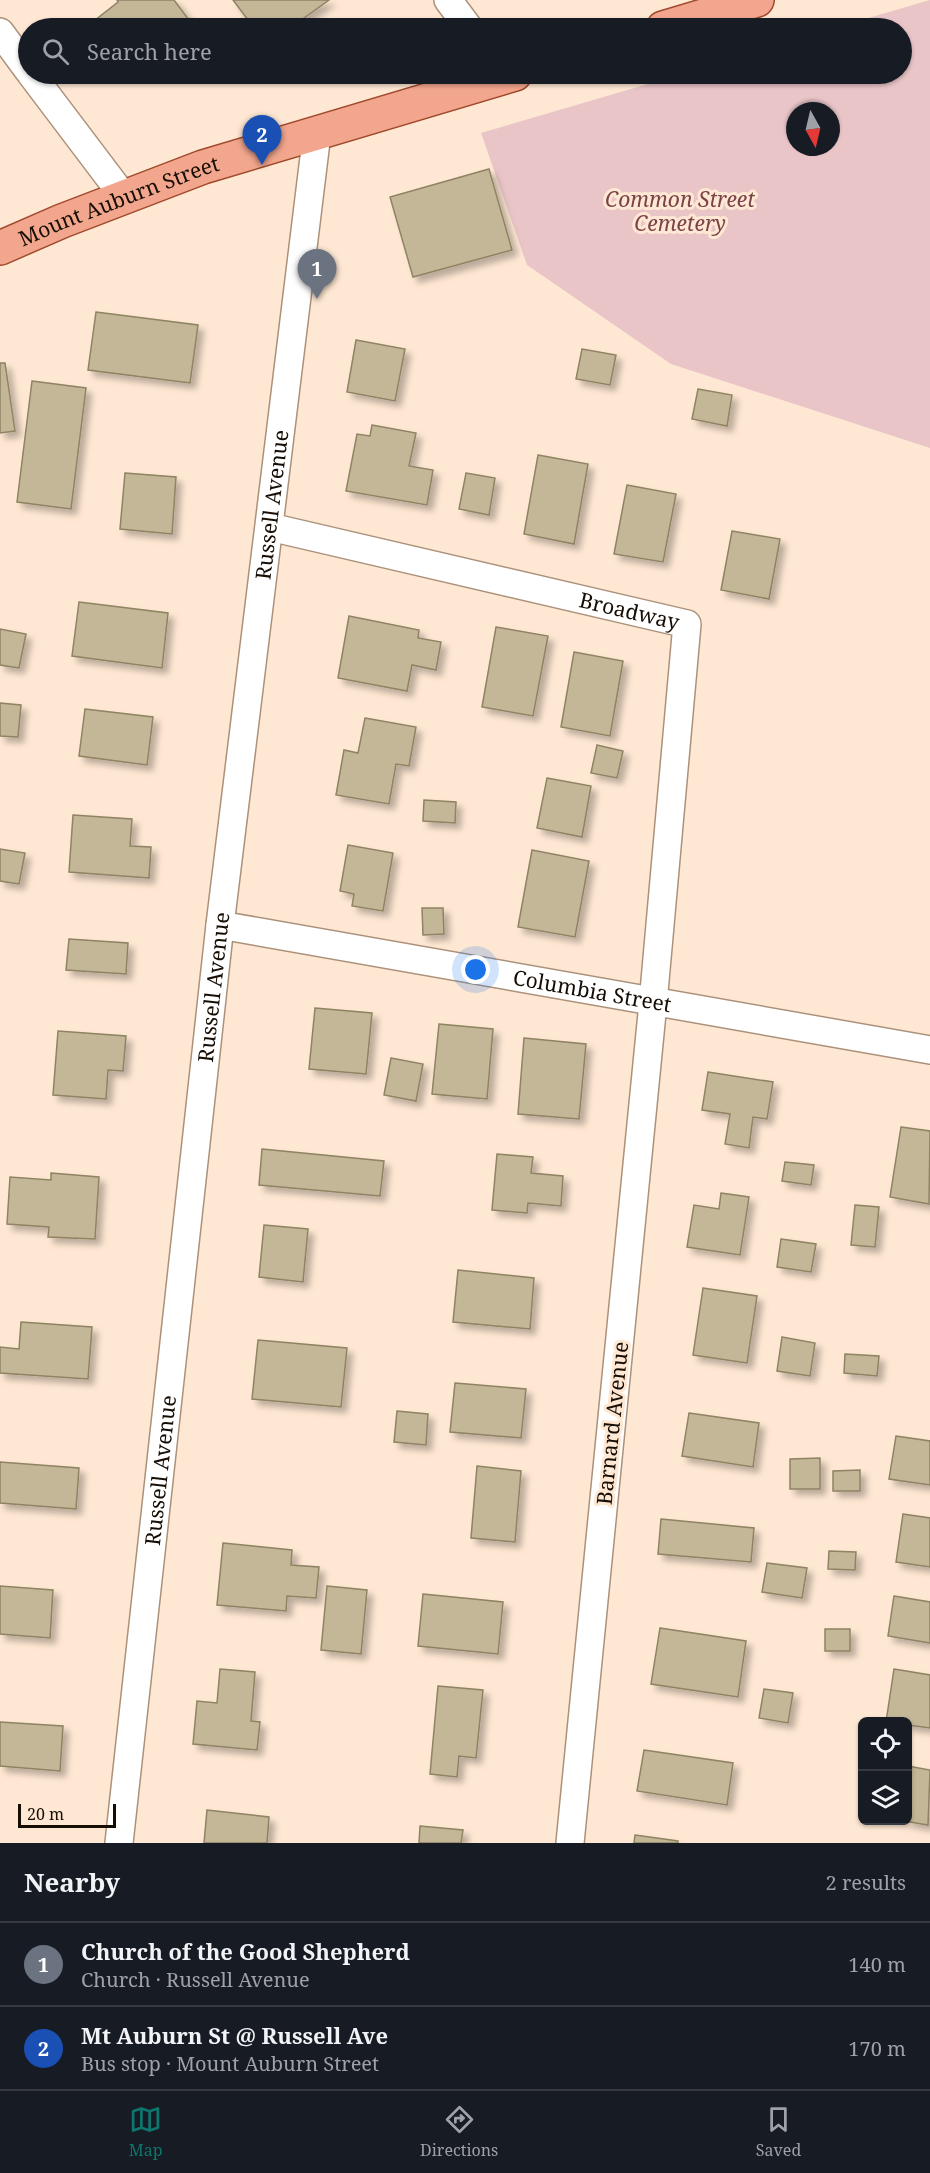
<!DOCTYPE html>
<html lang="en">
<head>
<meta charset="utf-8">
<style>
  body { margin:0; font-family:"Noto Serif",serif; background:#20242c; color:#f1f3f6 }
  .controls { position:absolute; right:18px; bottom:18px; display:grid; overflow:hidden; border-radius:9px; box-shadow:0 2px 4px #0004 }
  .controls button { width:54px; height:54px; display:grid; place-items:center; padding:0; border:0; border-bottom:2px solid #363941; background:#171b24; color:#f1f3f6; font:30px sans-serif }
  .compass { position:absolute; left:786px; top:102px; width:54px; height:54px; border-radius:50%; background:#171b24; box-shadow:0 2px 4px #0004; rotate:172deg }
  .scale { position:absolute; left:18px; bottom:15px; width:98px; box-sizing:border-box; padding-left:6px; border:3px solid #160d05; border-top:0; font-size:16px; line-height:21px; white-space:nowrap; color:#160d05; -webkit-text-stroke:4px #ffe8d3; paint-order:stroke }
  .you { position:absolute; left:476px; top:970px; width:21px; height:21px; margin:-15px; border:4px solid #fff; border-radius:50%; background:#1a73e8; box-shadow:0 0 0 9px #1a73e833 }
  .badge { display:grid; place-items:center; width:39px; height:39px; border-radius:50%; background:#0f766e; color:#fff; font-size:20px; font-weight:700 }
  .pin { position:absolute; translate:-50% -50px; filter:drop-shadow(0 2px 3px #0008) }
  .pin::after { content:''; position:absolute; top:32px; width:21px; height:18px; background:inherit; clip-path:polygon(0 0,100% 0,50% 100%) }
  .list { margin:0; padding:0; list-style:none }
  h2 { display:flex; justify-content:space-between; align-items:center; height:78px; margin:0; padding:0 24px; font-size:26px }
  h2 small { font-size:20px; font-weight:400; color:#9ea1a6 }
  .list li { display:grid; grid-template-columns:39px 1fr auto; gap:18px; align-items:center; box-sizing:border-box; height:84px; padding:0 24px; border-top:2px solid #363941 }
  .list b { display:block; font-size:22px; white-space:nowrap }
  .list p { margin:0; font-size:20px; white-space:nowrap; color:#9ea1a6 }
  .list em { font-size:20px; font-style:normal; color:#9ea1a6 }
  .icon { flex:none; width:33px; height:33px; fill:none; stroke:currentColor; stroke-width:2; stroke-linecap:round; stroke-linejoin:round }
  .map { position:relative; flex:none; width:930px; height:1843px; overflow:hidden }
  .search { position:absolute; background:#171b24; box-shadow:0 2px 4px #0004; left:18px; right:18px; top:18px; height:66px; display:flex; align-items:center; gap:15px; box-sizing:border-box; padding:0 21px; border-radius:33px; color:#9ea1a6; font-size:22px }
  .sheet { height:246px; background:#171b24 }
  nav { display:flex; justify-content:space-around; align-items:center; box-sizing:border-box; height:84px; border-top:2px solid #363941; background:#171b24; font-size:16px; color:#9ea1a6 }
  nav a { display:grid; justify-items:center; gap:3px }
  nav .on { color:#0f766e }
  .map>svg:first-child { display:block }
</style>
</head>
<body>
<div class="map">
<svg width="930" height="1843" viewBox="0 0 930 1843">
  <defs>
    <filter id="shadow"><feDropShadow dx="5.5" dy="5.5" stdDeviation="3" flood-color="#0004"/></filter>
  </defs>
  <rect width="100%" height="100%" fill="#ffe8d3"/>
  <path fill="#e9c5c8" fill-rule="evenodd" d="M 930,0 L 930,448 L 671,364 L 527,265 L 481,133 L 682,74 L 902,74 L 902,28 L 834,28 ZM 795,111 L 831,111 L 831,147 L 795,147 Z"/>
  <path fill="#c3b797" stroke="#8f8364" stroke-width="1.5" filter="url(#shadow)" d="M 117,0 L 174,0 L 192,24 L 186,28 L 85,28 L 118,2 Z
    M 233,0 L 329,0 L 290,28 L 254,28 Z
    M 489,169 L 512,250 L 413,277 L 390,197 Z
    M 96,312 L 198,325 L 190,383 L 88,370 Z
    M 356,340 L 405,349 L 395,401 L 347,392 Z
    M 582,349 L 616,355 L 610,385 L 576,379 Z
    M 0,363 L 5,363 L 15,431 L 0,433 Z
    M 32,381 L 86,388 L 71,509 L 17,502 Z
    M 698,389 L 732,395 L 727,426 L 692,419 Z
    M 372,425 L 416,433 L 409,466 L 433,470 L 427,505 L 346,491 L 357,434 L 370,436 Z
    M 538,455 L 588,464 L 574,544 L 524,534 Z
    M 125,473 L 176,477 L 172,534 L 120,529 Z
    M 466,473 L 495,478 L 489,515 L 459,509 Z
    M 627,485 L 676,494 L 663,562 L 614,554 Z
    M 732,531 L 780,539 L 769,599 L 721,590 Z
    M 79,602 L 168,613 L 162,668 L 72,656 Z
    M 349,616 L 419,630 L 418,638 L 441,642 L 436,670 L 412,665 L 407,691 L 338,678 Z
    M 496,627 L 548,636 L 533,716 L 482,707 Z
    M 0,629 L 26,634 L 19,668 L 0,665 Z
    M 574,652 L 623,661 L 610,736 L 561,727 Z
    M 0,703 L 21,705 L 18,737 L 0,736 Z
    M 85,709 L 153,717 L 147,765 L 79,756 Z
    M 365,718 L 416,727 L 409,766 L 396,764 L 389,804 L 336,795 L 344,750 L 358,753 Z
    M 597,745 L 623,751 L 617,778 L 591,773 Z
    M 547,778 L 591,786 L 582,837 L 537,828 Z
    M 424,800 L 456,802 L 455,823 L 423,821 Z
    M 73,815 L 132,819 L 130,846 L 151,847 L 149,878 L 69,872 Z
    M 348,845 L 393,853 L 383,911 L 352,906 L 354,894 L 340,891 Z
    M 0,849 L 25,853 L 19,884 L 0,881 Z
    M 532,850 L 589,861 L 575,937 L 518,927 Z
    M 422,908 L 443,908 L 444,934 L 423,935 Z
    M 69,939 L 128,943 L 126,974 L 66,970 Z
    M 315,1008 L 372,1013 L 366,1074 L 309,1069 Z
    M 439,1024 L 493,1029 L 487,1099 L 432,1094 Z
    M 58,1031 L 126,1036 L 123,1071 L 108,1070 L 106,1099 L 53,1095 Z
    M 524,1038 L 586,1044 L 579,1119 L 518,1114 Z
    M 391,1058 L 423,1064 L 416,1101 L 384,1095 Z
    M 708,1072 L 773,1082 L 767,1119 L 753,1117 L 749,1148 L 725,1144 L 730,1114 L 702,1110 Z
    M 901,1127 L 930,1131 L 929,1204 L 890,1197 Z
    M 262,1149 L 384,1161 L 380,1196 L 259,1185 Z
    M 497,1154 L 533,1157 L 531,1173 L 563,1176 L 561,1206 L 528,1203 L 527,1213 L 492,1210 Z
    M 785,1162 L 814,1165 L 811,1185 L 782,1181 Z
    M 51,1173 L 99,1177 L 95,1239 L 48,1237 L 49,1227 L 7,1224 L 10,1177 L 51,1180 Z
    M 721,1193 L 749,1197 L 740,1255 L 687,1247 L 694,1205 L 719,1209 Z
    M 855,1205 L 879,1207 L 875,1247 L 851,1245 Z
    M 264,1225 L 308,1229 L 303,1282 L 259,1277 Z
    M 781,1239 L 816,1244 L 811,1272 L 777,1267 Z
    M 458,1270 L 534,1278 L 530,1329 L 453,1322 Z
    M 703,1288 L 757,1296 L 747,1363 L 693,1355 Z
    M 21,1322 L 92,1327 L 88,1379 L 0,1373 L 0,1347 L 19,1349 Z
    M 782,1337 L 815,1343 L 810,1376 L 777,1371 Z
    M 258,1340 L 347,1348 L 341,1407 L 252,1399 Z
    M 845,1354 L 879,1356 L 877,1376 L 844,1373 Z
    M 455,1383 L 526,1389 L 521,1438 L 450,1432 Z
    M 397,1411 L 428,1414 L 426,1445 L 394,1442 Z
    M 689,1413 L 759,1423 L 753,1467 L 682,1456 Z
    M 896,1436 L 930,1441 L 930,1485 L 889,1479 Z
    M 820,1458 L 820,1489 L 790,1489 L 790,1459 Z
    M 0,1462 L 79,1468 L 76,1509 L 0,1503 Z
    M 477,1466 L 521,1471 L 515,1542 L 471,1538 Z
    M 860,1470 L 860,1491 L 833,1491 L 833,1471 Z
    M 903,1514 L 930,1518 L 930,1567 L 896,1562 Z
    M 661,1519 L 754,1528 L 751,1562 L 658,1554 Z
    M 223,1543 L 292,1550 L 291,1565 L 319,1567 L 316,1598 L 287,1596 L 286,1611 L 217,1605 Z
    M 829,1551 L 856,1552 L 855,1570 L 828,1569 Z
    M 767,1563 L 807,1568 L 802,1598 L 762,1592 Z
    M 0,1586 L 53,1590 L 50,1638 L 0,1634 Z
    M 327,1586 L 367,1590 L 361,1654 L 321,1650 Z
    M 423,1594 L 503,1602 L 498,1654 L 418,1646 Z
    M 894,1596 L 930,1602 L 930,1643 L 888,1636 Z
    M 660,1628 L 746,1641 L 738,1697 L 651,1684 Z
    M 825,1629 L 850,1629 L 850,1651 L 825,1651 Z
    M 220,1669 L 255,1672 L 251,1721 L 260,1722 L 257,1750 L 193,1744 L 197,1701 L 217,1703 Z
    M 894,1669 L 930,1675 L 930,1728 L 908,1725 L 908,1722 L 886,1722 Z
    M 438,1686 L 483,1690 L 476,1758 L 459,1756 L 457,1777 L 430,1774 Z
    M 764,1689 L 793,1693 L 788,1723 L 759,1718 Z
    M 0,1722 L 63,1726 L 60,1771 L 0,1766 Z
    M 644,1750 L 733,1763 L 727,1805 L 637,1791 Z
    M 908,1766 L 930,1770 L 928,1825 L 898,1820 L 908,1820 Z
    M 207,1810 L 269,1817 L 267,1843 L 204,1843 Z
    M 420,1826 L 463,1830 L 461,1843 L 419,1843 Z
    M 635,1835 L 678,1841 L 678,1843 L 634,1843 Z"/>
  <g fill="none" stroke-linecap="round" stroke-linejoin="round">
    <g stroke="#ac917a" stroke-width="30">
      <g id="street">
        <path d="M 448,0 L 469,28"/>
        <path d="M 0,32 L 28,70"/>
        <path d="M 31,74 L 124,197"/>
        <path id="s1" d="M 270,527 L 687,624 L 653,1003 L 570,1843"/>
        <path id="s2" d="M 220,925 L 930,1050"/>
        <path id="s3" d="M 119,1843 L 220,925 L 317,133"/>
      </g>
    </g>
    <g stroke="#a0492c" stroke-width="36">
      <g id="primary">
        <path d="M 663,28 L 757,0"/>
        <path id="s4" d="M 0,248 L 62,221 L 203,167 L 515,74"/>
      </g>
    </g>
    <use href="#street" stroke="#fff" stroke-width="27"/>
    <use href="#primary" stroke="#f2a68d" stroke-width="33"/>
  </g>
  <g text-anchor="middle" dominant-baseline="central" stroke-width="6" stroke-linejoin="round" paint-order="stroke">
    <g font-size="21" font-style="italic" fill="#7a4249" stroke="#ffe8d3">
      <text x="680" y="199">Common Street<tspan x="680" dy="24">Cemetery</tspan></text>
    </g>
    <g font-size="21" fill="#160d05" stroke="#ffe8d3">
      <text stroke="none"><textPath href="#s4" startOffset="128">Mount Auburn Street</textPath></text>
      <text stroke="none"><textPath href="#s3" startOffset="1347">Russell Avenue</textPath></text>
      <text stroke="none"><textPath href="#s1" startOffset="369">Broadway</textPath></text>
      <text stroke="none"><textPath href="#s3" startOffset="861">Russell Avenue</textPath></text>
      <text stroke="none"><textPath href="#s2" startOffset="378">Columbia Street</textPath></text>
      <text transform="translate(612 1423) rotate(-84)">Barnard Avenue</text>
      <text stroke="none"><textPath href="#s3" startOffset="375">Russell Avenue</textPath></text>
    </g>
  </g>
</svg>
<div class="controls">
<button><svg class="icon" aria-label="locate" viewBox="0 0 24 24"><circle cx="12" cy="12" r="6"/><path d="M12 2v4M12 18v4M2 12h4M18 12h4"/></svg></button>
<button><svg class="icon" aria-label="layers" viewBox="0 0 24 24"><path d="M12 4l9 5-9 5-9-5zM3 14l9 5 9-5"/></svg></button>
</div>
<svg class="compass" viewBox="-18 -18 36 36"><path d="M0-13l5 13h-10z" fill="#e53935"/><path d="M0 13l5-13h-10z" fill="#9ea1a6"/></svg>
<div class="scale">20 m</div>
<div class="you"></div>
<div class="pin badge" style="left:317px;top:299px;background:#6b7280">1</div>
<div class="pin badge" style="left:262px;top:165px;background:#1a4fb4">2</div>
<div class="search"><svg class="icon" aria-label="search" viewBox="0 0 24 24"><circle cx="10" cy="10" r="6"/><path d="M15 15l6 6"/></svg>Search here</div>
</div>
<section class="sheet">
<h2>Nearby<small>2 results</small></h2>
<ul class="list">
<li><span class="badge" style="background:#6b7280">1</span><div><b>Church of the Good Shepherd</b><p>Church · Russell Avenue</p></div><em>140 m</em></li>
<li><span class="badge" style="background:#1a4fb4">2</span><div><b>Mt Auburn St @ Russell Ave</b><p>Bus stop · Mount Auburn Street</p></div><em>170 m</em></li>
</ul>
</section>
<nav>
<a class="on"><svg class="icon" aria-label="map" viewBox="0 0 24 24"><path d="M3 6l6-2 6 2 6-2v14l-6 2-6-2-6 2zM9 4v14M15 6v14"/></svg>Map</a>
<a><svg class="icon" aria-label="directions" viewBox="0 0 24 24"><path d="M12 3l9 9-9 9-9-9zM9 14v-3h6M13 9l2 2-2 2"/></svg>Directions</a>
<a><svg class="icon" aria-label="saved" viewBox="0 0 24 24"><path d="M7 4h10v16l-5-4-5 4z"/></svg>Saved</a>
</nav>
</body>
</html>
